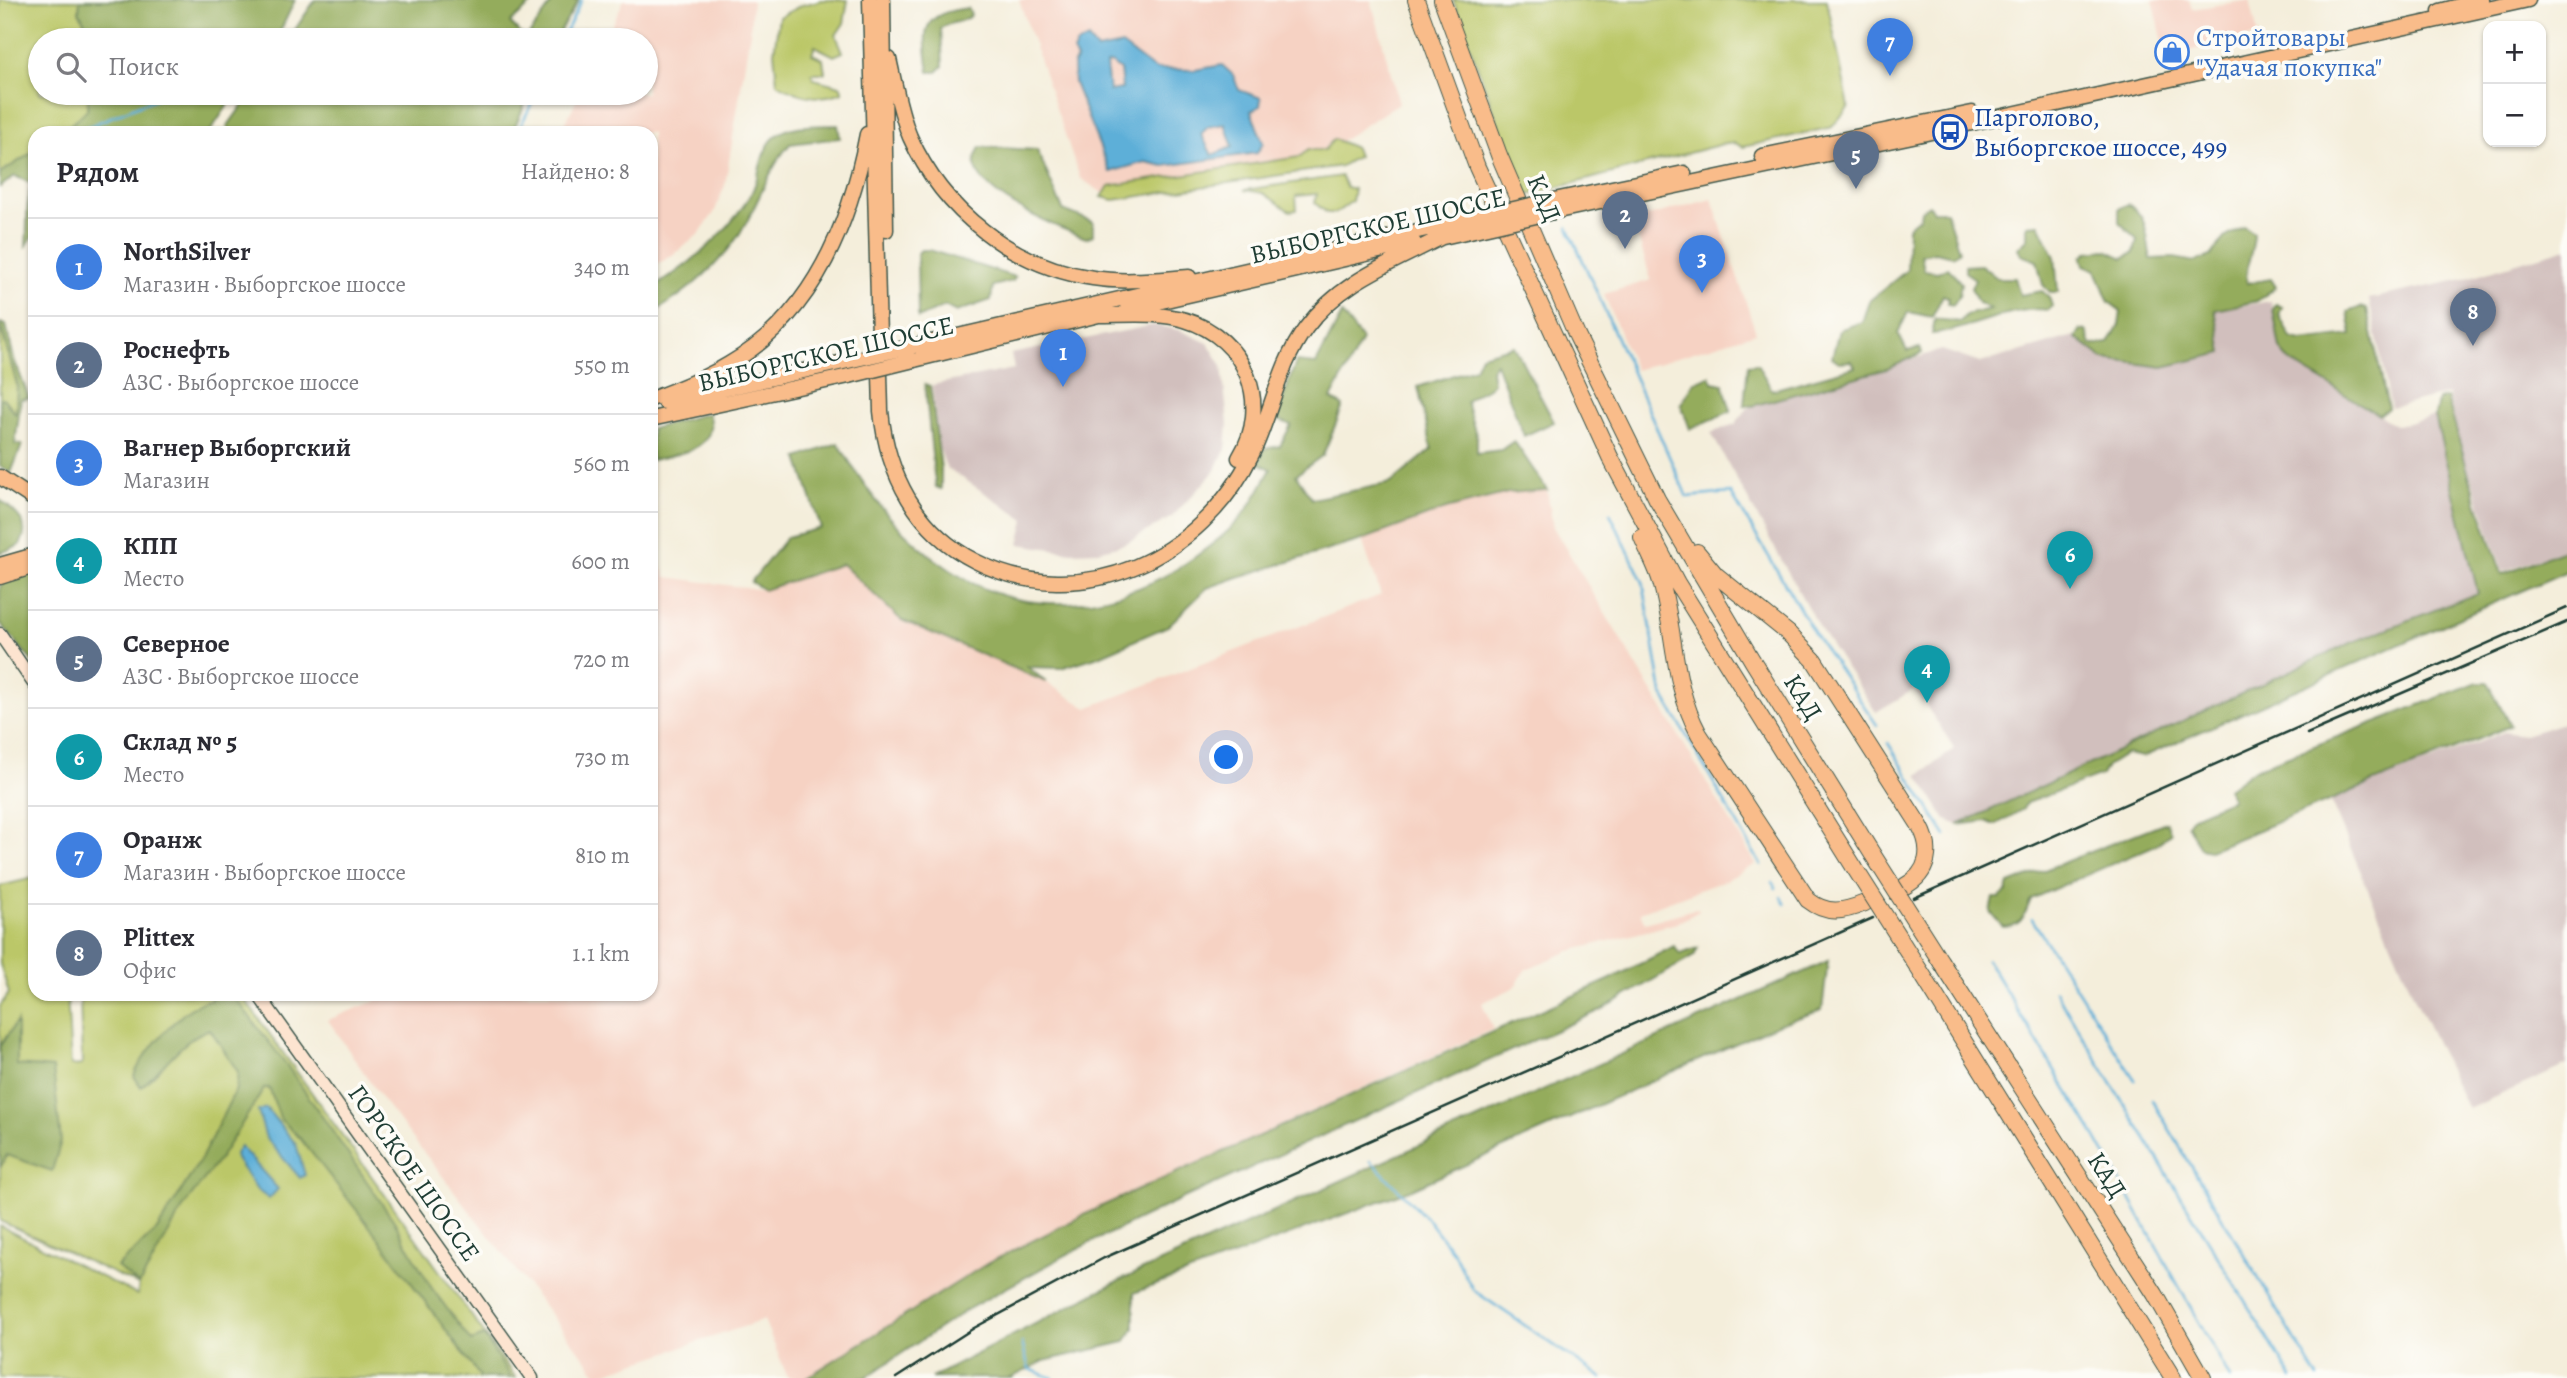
<!DOCTYPE html>
<html lang="ru">
<head>
<meta charset="utf-8">
<style>
  body { margin:0; font-family:Alegreya,serif; background:#f7f7f7; color:#2b2b33 }
  .controls { position:absolute; right:21px; top:21px; display:grid; overflow:hidden; border-radius:14px; box-shadow:0 2px 5px #0004 }
  .controls button { width:63px; height:63px; display:grid; place-items:center; padding:0; border:0; border-bottom:2px solid #e1e1e2; background:#fff; color:#2b2b33; font:35px sans-serif }
  .you { position:absolute; left:1227px; top:758px; width:24px; height:24px; margin:-18px; border:5px solid #fff; border-radius:50%; background:#1a73e8; box-shadow:0 0 0 10px #1a73e833 }
  .badge { display:grid; place-items:center; width:46px; height:46px; border-radius:50%; background:#ea580c; color:#fff; font-size:23px; font-weight:700 }
  .pin { position:absolute; translate:-50% -58px; filter:drop-shadow(0 2px 4px #0008) }
  .pin::after { content:''; position:absolute; top:37px; width:24px; height:21px; background:inherit; clip-path:polygon(0 0,100% 0,50% 100%) }
  .list { margin:0; padding:0; list-style:none }
  h2 { display:flex; justify-content:space-between; align-items:center; height:91px; margin:0; padding:0 28px; font-size:30px }
  h2 small { font-size:23px; font-weight:400; color:#7c7c81 }
  .list li { display:grid; grid-template-columns:46px 1fr auto; gap:21px; align-items:center; box-sizing:border-box; height:98px; padding:0 28px; border-top:2px solid #e1e1e2 }
  .list b { display:block; font-size:26px; white-space:nowrap }
  .list p { margin:0; font-size:23px; white-space:nowrap; color:#7c7c81 }
  .list em { font-size:23px; font-style:normal; color:#7c7c81 }
  .icon { flex:none; width:38px; height:38px; fill:none; stroke:currentColor; stroke-width:2; stroke-linecap:round; stroke-linejoin:round }
  .map { position:relative; flex:none; width:2567px; height:1378px; overflow:hidden }
  .search { position:absolute; background:#fff; box-shadow:0 2px 5px #0004; left:28px; top:28px; width:630px; height:77px; display:flex; align-items:center; gap:18px; box-sizing:border-box; padding:0 24px; border-radius:38px; color:#7c7c81; font-size:26px }
  .panel { position:absolute; background:#fff; box-shadow:0 2px 5px #0004; left:28px; top:126px; width:630px; height:875px; border-radius:21px }
  .map>svg:first-child { display:block }
</style>
</head>
<body>
<div class="map">
<svg width="2567" height="1378" viewBox="0 0 2567 1378">
  <rect width="100%" height="100%" fill="#fdfcf7"/>
  <filter id="ink" filterUnits="userSpaceOnUse"><feTurbulence type="fractalNoise" baseFrequency=".0143" numOctaves="2"/><feDisplacementMap in="SourceGraphic" scale="14" xChannelSelector="R" yChannelSelector="G"/><feConvolveMatrix kernelMatrix="1 2 1 2 8 2 1 2 1" color-interpolation-filters="sRGB"/></filter>
  <filter id="wash" filterUnits="userSpaceOnUse"><feTurbulence type="fractalNoise" baseFrequency=".00686" numOctaves="4" result="noise"/><feDisplacementMap in="SourceGraphic" scale="28" xChannelSelector="R" yChannelSelector="G"/><feGaussianBlur stdDeviation="1.57" result="paint"/><feColorMatrix in="noise" values="0 0 0 0 0 0 0 0 0 0 0 0 0 0 0 0 0 1.4 0 .05"/><feComposite in="paint" operator="in"/></filter>
  <g filter="url(#wash)">
    <rect width="100%" height="100%" fill="#f4eedb"/>
    <path fill="#f6d2c3" d="M 624,0 L 752,0 L 750,32 L 725,185 L 714,213 L 699,234 L 673,255 L 651,268 L 651,133 L 560,133 L 580,93 L 646,93 L 646,40 L 605,40 Z
      M 1019,0 L 1371,0 L 1399,103 L 1310,161 L 1107,196 L 1080,178 Z
      M 2153,0 L 2189,0 L 2192,9 L 2250,0 L 2258,35 L 2179,53 L 2179,56 L 2167,59 Z
      M 1712,199 L 1756,333 L 1635,370 L 1604,294 L 1651,280 L 1633,220 Z
      M 1547,490 L 1553,527 L 1756,864 L 1726,880 L 1640,912 L 1645,923 L 1698,908 L 1699,911 L 1677,923 L 1570,951 L 1526,969 L 1515,987 L 1482,1003 L 1493,1029 L 1102,1206 L 988,1263 L 806,1378 L 788,1378 L 764,1320 L 598,1375 L 382,1099 L 328,1020 L 392,994 L 651,994 L 651,540 L 666,577 L 764,590 L 842,564 L 901,620 L 1046,682 L 1087,708 L 1381,595 L 1362,540 L 1446,509 L 1508,493 Z"/>
    <path fill="#d1bfbd" d="M 2567,248 L 2567,548 L 2503,571 L 2462,451 L 2448,394 L 2391,408 L 2369,299 L 2464,279 Z
      M 2271,301 L 2280,349 L 2291,362 L 2397,426 L 2435,416 L 2478,592 L 2351,643 L 1958,825 L 1946,820 L 1918,775 L 1955,749 L 1915,689 L 1876,712 L 1818,626 L 1711,433 L 1735,424 L 1748,408 L 1942,350 L 1980,363 L 2074,336 L 2104,359 L 2163,367 L 2222,353 L 2215,310 Z
      M 1154,325 L 1179,330 L 1208,343 L 1222,366 L 1228,424 L 1226,449 L 1214,472 L 1172,517 L 1124,544 L 1098,551 L 1072,552 L 1019,544 L 1025,520 L 946,467 L 939,447 L 932,385 L 1014,369 L 1011,354 Z
      M 2567,722 L 2567,1065 L 2468,1109 L 2416,1001 L 2330,800 L 2504,732 L 2524,735 Z"/>
    <path fill="#bbc768" stroke="#6d824e" stroke-width="2" d="M 0,0 L 80,0 L 79,12 L 91,34 L 88,40 L 40,40 L 40,93 L 89,93 L 87,110 L 61,133 L 35,133 L 35,151 L 0,173 Z
      M 822,0 L 848,0 L 844,23 L 836,35 L 843,52 L 834,56 L 815,46 L 812,54 L 823,59 L 825,73 L 812,73 L 814,79 L 840,86 L 843,92 C 818,101 800,97 777,83 L 774,52 L 779,17 L 802,5 Z
      M 1453,0 L 1827,0 L 1849,107 L 1832,127 L 1743,147 L 1735,143 L 1719,145 L 1525,196 Z
      M 1334,139 L 1355,148 L 1358,156 L 1341,166 L 1114,200 L 1102,197 L 1109,186 L 1299,157 L 1308,150 L 1324,150 Z
      M 1341,176 L 1346,187 L 1354,189 L 1352,201 L 1336,213 L 1327,213 L 1315,203 L 1317,194 L 1296,196 L 1297,210 L 1290,211 L 1263,193 L 1244,190 Z
      M 0,326 L 17,385 L 16,415 L 9,404 L 0,399 Z
      M 33,878 L 35,994 L 67,994 L 71,1066 L 82,1065 L 80,994 L 241,994 L 516,1378 L 0,1378 L 0,1226 L 137,1295 L 139,1285 L 0,1221 L 0,1168 L 7,1155 L 17,1065 L 17,1022 L 0,1046 L 0,1006 L 9,993 L 0,964 L 0,886 Z"/>
    <path fill="#94ac5c" stroke="#5a7448" stroke-width="2" d="M 80,0 L 295,0 L 279,34 L 258,40 L 88,40 L 91,34 L 79,12 Z
      M 315,0 L 536,0 L 510,23 L 526,39 L 554,0 L 579,0 L 555,40 L 288,40 Z
      M 968,8 L 971,15 C 964,23 950,21 941,28 L 943,66 L 937,72 L 929,72 C 923,29 920,14 968,8 Z
      M 89,93 L 236,93 L 209,133 L 61,133 L 87,110 Z
      M 251,93 L 530,93 L 512,133 L 233,133 L 227,127 Z
      M 838,125 L 840,138 L 790,144 C 770,166 760,199 745,225 C 724,262 687,293 651,314 L 651,289 C 690,265 727,235 751,194 C 761,175 759,151 776,136 C 791,123 820,126 838,125 Z
      M 980,147 L 1037,150 L 1063,210 L 1093,222 L 1093,235 L 1086,238 C 1057,227 987,200 976,168 C 973,160 977,154 980,147 Z
      M 35,151 L 35,233 L 26,246 C 28,224 25,205 32,184 L 15,176 L 0,187 L 0,173 Z
      M 2128,204 C 2149,217 2146,237 2151,259 L 2174,258 L 2195,262 L 2211,256 L 2224,238 L 2244,227 L 2254,234 C 2254,252 2244,265 2247,283 L 2271,279 L 2276,287 L 2257,301 L 2215,310 L 2223,353 L 2163,367 L 2104,359 L 2076,338 L 2081,330 L 2086,330 L 2091,345 L 2109,343 L 2119,325 L 2121,311 L 2109,302 L 2096,270 L 2084,265 L 2082,257 L 2087,252 L 2106,250 L 2123,258 L 2134,253 L 2137,239 L 2119,222 L 2119,209 Z
      M 1929,205 L 1933,211 L 1946,211 L 1959,251 L 1953,256 L 1935,252 L 1921,255 L 1924,270 L 1937,272 L 1948,268 L 1961,283 L 1959,296 L 1953,305 L 1948,304 L 1948,297 L 1943,295 L 1932,317 L 1908,312 L 1898,333 L 1907,351 L 1920,348 L 1922,353 L 1890,368 L 1752,406 L 1744,405 L 1748,365 L 1757,364 L 1772,390 L 1855,367 L 1852,361 L 1839,362 L 1832,357 L 1839,330 L 1862,322 L 1869,301 L 1907,270 L 1908,227 L 1920,217 L 1921,210 Z
      M 2039,224 L 2055,257 L 2058,292 L 2050,292 L 2043,285 L 2037,261 L 2021,255 L 2018,248 L 2027,239 L 2027,225 Z
      M 921,250 L 929,250 L 1015,277 L 1013,281 L 993,286 L 991,300 L 956,312 L 945,306 L 918,318 L 917,254 Z
      M 1981,265 L 1997,278 L 2015,278 L 2020,295 L 2042,291 L 2049,297 L 2052,306 L 2049,310 C 2010,305 1972,330 1932,334 L 1935,319 L 1960,322 L 1966,315 L 1990,309 L 1978,303 L 1971,288 L 1975,279 L 1965,272 L 1965,266 Z
      M 2276,304 L 2282,307 L 2279,315 L 2291,338 L 2301,341 L 2352,335 L 2348,312 L 2361,307 L 2367,309 L 2388,408 L 2379,415 L 2291,362 L 2280,349 L 2273,309 Z
      M 1342,314 L 1362,340 L 1331,399 L 1343,406 L 1323,455 L 1296,475 L 1312,499 L 1391,483 L 1432,449 L 1418,387 L 1475,368 L 1481,355 L 1514,346 L 1554,422 L 1524,436 L 1496,363 L 1491,370 L 1493,383 C 1486,393 1473,392 1466,402 L 1477,438 L 1477,453 L 1501,450 L 1514,441 L 1547,490 L 1508,493 L 1446,509 L 1362,540 L 1238,577 L 1207,588 L 1168,626 L 1099,656 L 1061,668 L 1028,667 L 1046,682 L 901,620 L 842,564 L 764,590 L 751,582 L 787,537 L 821,528 L 798,458 L 838,443 C 871,498 899,537 955,573 C 1031,622 1124,608 1195,557 C 1213,544 1233,529 1246,511 C 1256,498 1263,483 1271,469 L 1259,463 L 1264,449 L 1280,446 L 1291,425 L 1276,419 L 1296,362 L 1316,364 Z
      M 0,323 L 6,325 L 14,359 L 29,398 L 21,399 L 15,444 L 22,445 L 11,473 L 0,466 L 0,399 L 3,398 L 16,414 L 17,384 Z
      M 1710,376 L 1713,382 L 1723,384 L 1731,411 L 1690,429 L 1681,404 L 1694,382 Z
      M 925,384 L 930,386 L 941,469 L 941,489 L 936,487 L 934,474 Z
      M 2447,398 L 2474,493 L 2502,574 L 2567,549 L 2567,571 L 2143,757 L 2126,754 L 2107,766 L 2102,775 L 2026,803 L 2023,809 L 1995,825 L 1986,821 L 1958,825 L 2351,643 L 2478,593 L 2435,416 L 2438,400 Z
      M 708,413 C 721,449 677,455 651,460 L 651,429 Z
      M 0,500 C 17,513 33,525 19,546 L 0,553 Z
      M 35,572 L 35,665 L 0,623 L 0,587 L 3,582 Z
      M 2478,682 L 2488,682 L 2510,726 L 2210,850 L 2200,848 L 2187,824 L 2193,816 L 2232,799 L 2228,789 L 2255,769 Z
      M 2166,822 L 2171,832 L 2158,844 L 2031,899 C 2024,916 2023,926 2003,927 L 1990,912 L 1993,898 L 1999,898 L 2007,892 L 2009,884 Z
      M 1674,946 L 1680,954 L 1698,948 L 1694,956 L 1601,1010 L 1179,1200 L 1075,1250 L 968,1309 L 865,1378 L 806,1378 L 988,1263 L 1102,1206 L 1611,979 Z
      M 1828,961 L 1822,1010 L 1779,1024 L 1412,1189 L 1134,1293 L 1134,1329 L 1125,1342 L 1044,1361 L 1011,1378 L 931,1378 L 1110,1285 Z
      M 213,994 L 232,994 L 286,1064 L 394,1221 L 431,1287 L 471,1341 L 484,1336 L 511,1378 L 481,1378 L 377,1236 L 299,1137 L 281,1120 L 269,1088 L 264,1089 L 220,1158 L 184,1206 L 139,1285 L 117,1267 L 157,1230 L 201,1159 L 236,1089 L 238,1072 L 210,1029 C 182,1038 164,1069 141,1087 L 134,1076 C 142,1053 186,1002 211,1000 Z
      M 17,1021 L 17,1065 L 53,1068 L 61,1141 L 52,1171 L 7,1155 L 0,1168 L 0,1046 Z"/>
    <path fill="#5dafd8" stroke="#3e7686" stroke-width="2" fill-rule="evenodd" d="M 1088,39 L 1097,50 L 1122,45 L 1154,69 L 1195,70 L 1222,65 L 1233,75 L 1239,90 L 1261,98 L 1260,106 L 1251,111 L 1263,143 L 1257,153 L 1164,166 L 1145,162 L 1110,172 L 1074,83 L 1073,65 L 1077,59 L 1073,52 L 1076,45 ZM 1111,63 L 1120,70 L 1122,89 L 1109,91 L 1106,64 ZM 1225,124 L 1233,147 L 1212,155 L 1201,134 L 1208,127 Z
      M 266,1108 L 296,1144 L 305,1175 L 300,1178 L 266,1138 L 258,1111 Z
      M 240,1146 L 278,1189 L 269,1199 L 257,1190 L 236,1159 L 235,1154 Z"/>
    <g fill="none" stroke-linecap="round" stroke-linejoin="round">
      <path stroke="#5dafd8" stroke-width="2.5" d="M 562,40 L 582,0
        M 73,133 L 166,94
        M 517,133 L 537,93
        M 1568,227 L 1687,497 L 1731,493 L 1816,636 L 1877,725
        M 1610,513 L 1643,582 L 1662,693 L 1761,865
        M 1888,743 L 1946,836
        M 1772,882 L 1776,888
        M 1781,897 L 1785,904
        M 2032,919 L 2135,1080
        M 1987,960 L 2095,1136 L 2230,1378
        M 2055,991 L 2292,1378
        M 2152,1100 L 2318,1378
        M 1371,1161 L 1430,1222 L 1454,1254 L 1473,1290 L 1602,1378
        M 1022,1343 L 1029,1369 L 1053,1378"/>
    </g>
  </g>
  <g filter="url(#ink)">
    <g fill="none" stroke-linecap="round" stroke-linejoin="round">
      <g stroke="#3f584d" stroke-width="15">
        <path id="secondary" d="M 0,634 L 35,685
          M 258,994 L 532,1378"/>
      </g>
      <g stroke="#3f584d" stroke-width="17">
        <path id="primary" d="M 870,0 L 881,411 C 887,474 917,532 975,561 C 1082,616 1202,557 1252,454 C 1272,413 1278,365 1306,328 C 1339,282 1392,263 1440,238
          M 883,0 L 886,230
          M 2440,11 L 2482,0
          M 889,59 C 895,85 900,113 910,137 C 943,211 1012,266 1093,278 C 1124,283 1158,279 1189,277
          M 1762,156 L 1972,113
          M 1549,201 L 1684,173
          M 1553,212 L 1922,134 L 2528,0
          M 1434,239 L 1470,231
          M 1127,309 L 1414,243
          M 1099,315 C 1128,315 1157,312 1185,320 C 1246,338 1272,404 1239,458
          M 914,346 L 1466,220
          M 914,360 L 1107,313
          M 651,399 C 678,389 704,379 729,364 C 813,316 850,224 867,134
          M 665,402 L 848,361
          M 651,419 L 849,376
          M 0,477 L 35,500
          M 0,565 L 35,555
          M 0,577 L 35,566"/>
      </g>
      <g stroke="#3f584d" stroke-width="18">
        <path id="motorway" d="M 1416,0 L 1477,167 L 1610,457 L 1677,583 L 1854,867
          M 1442,0 L 1499,155 L 1577,336 L 1657,499 L 1752,660 L 1873,855
          M 1642,537 C 1648,552 1657,567 1661,582 C 1676,635 1672,684 1699,734 L 1808,900 C 1827,915 1843,912 1865,903
          M 1697,552 L 1716,575 L 1788,633 L 1814,660 L 1920,826 C 1933,849 1929,873 1905,886
          M 1941,962 L 2155,1294 L 2203,1378
          M 1922,974 L 2173,1378"/>
      </g>
      <use href="#secondary" stroke="#fde4d0" stroke-width="12"/>
      <use href="#primary" stroke="#f9bc8a" stroke-width="14"/>
      <use href="#motorway" stroke="#f9bc8a" stroke-width="16"/>
      <path stroke="#1f3d34" stroke-width="2.5" d="M 2307,734 L 2567,622
        M 1914,898 L 2567,608
        M 896,1378 L 974,1328 L 1104,1258 L 1873,918"/>
      <g stroke="#3f584d" stroke-width="17" stroke-linecap="butt">
        <path id="primary-bridge" d="M 1466,220 L 1549,201
          M 1470,231 L 1553,212
          M 848,361 L 914,346
          M 849,376 L 914,360"/>
      </g>
      <g stroke="#3f584d" stroke-width="18" stroke-linecap="butt">
        <path id="motorway-bridge" d="M 1873,855 L 1941,962
          M 1854,867 L 1922,974"/>
      </g>
      <use href="#primary-bridge" stroke="#f9bc8a" stroke-width="14"/>
      <use href="#motorway-bridge" stroke="#f9bc8a" stroke-width="16"/>
    </g>
  </g>
  <defs>
    <g id="shop-ring" transform="scale(1.75)"><circle r="9.5" fill="#fdfcf7" stroke="#3f7fe0" stroke-width="1.5"/><path d="M-5-2.5h2.3a2.7 3.5 0 0 1 5.4 0H5L5.5 6h-11ZM-1.5-2.5h3a1.5 2.3 0 0 0-3 0Z" fill="#3f7fe0"/></g>
    <g id="bus-ring" transform="scale(1.75)"><circle r="9.5" fill="#fdfcf7" stroke="#1a4fb4" stroke-width="1.5"/><path d="M-5-6H5V4H4V6H2V4H-2V6H-4V4H-5ZM-3.5-4V0h7V-4ZM-3.5 1.2v1.5H-2V1.2ZM2 1.2v1.5H3.5V1.2Z" fill="#1a4fb4"/></g>
  </defs>
  <g fill-rule="evenodd">
    <use href="#shop-ring" x="2172" y="52"/>
    <use href="#bus-ring" x="1950" y="132"/>
  </g>
  <g text-anchor="middle" dominant-baseline="central" stroke-width="7" stroke-linejoin="round" paint-order="stroke">
    <g font-size="26" fill="#366cbe" stroke="#fdfcf7" text-anchor="start">
      <text x="2196" y="37">Cтройтовары<tspan x="2196" dy="30">"Удачая покупка"</tspan></text>
    </g>
    <g font-size="26" fill="#164399" stroke="#fdfcf7" text-anchor="start">
      <text x="1974" y="117">Парголово,<tspan x="1974" dy="30">Выборгское шоссе, 499</tspan></text>
    </g>
    <g font-size="26" fill="#1f3d34" stroke="#fdfcf7">
      <text transform="translate(1544 198) rotate(67)">КАД</text>
      <text transform="translate(1378 226) rotate(-13)">ВЫБОРГСКОЕ ШОССЕ</text>
      <text transform="translate(826 354) rotate(-13)">ВЫБОРГСКОЕ ШОССЕ</text>
      <text transform="translate(1803 697) rotate(58)">КАД</text>
      <text transform="translate(414 1173) rotate(55)">ГОРСКОЕ ШОССЕ</text>
      <text transform="translate(2107 1175) rotate(57)">КАД</text>
    </g>
  </g>
</svg>
<div class="controls">
<button>+</button>
<button>−</button>
</div>
<div class="you"></div>
<div class="pin badge" style="left:1063px;top:387px;background:#3f7fe0">1</div>
<div class="pin badge" style="left:1625px;top:249px;background:#5c6f8a">2</div>
<div class="pin badge" style="left:1702px;top:293px;background:#3f7fe0">3</div>
<div class="pin badge" style="left:1927px;top:703px;background:#0f9aa8">4</div>
<div class="pin badge" style="left:1856px;top:189px;background:#5c6f8a">5</div>
<div class="pin badge" style="left:2070px;top:589px;background:#0f9aa8">6</div>
<div class="pin badge" style="left:1890px;top:76px;background:#3f7fe0">7</div>
<div class="pin badge" style="left:2473px;top:346px;background:#5c6f8a">8</div>
<div class="search"><svg class="icon" aria-label="search" viewBox="0 0 24 24"><circle cx="10" cy="10" r="6"/><path d="M15 15l6 6"/></svg>Поиск</div>
<section class="panel">
<h2>Рядом<small>Найдено: 8</small></h2>
<ul class="list">
<li><span class="badge" style="background:#3f7fe0">1</span><div><b>NorthSilver</b><p>Магазин · Выборгское шоссе</p></div><em>340 m</em></li>
<li><span class="badge" style="background:#5c6f8a">2</span><div><b>Роснефть</b><p>АЗС · Выборгское шоссе</p></div><em>550 m</em></li>
<li><span class="badge" style="background:#3f7fe0">3</span><div><b>Вагнер Выборгский</b><p>Магазин</p></div><em>560 m</em></li>
<li><span class="badge" style="background:#0f9aa8">4</span><div><b>КПП</b><p>Место</p></div><em>600 m</em></li>
<li><span class="badge" style="background:#5c6f8a">5</span><div><b>Северное</b><p>АЗС · Выборгское шоссе</p></div><em>720 m</em></li>
<li><span class="badge" style="background:#0f9aa8">6</span><div><b>Склад № 5</b><p>Место</p></div><em>730 m</em></li>
<li><span class="badge" style="background:#3f7fe0">7</span><div><b>Оранж</b><p>Магазин · Выборгское шоссе</p></div><em>810 m</em></li>
<li><span class="badge" style="background:#5c6f8a">8</span><div><b>Plittex</b><p>Офис</p></div><em>1.1 km</em></li>
</ul>
</section>
</div>
</body>
</html>
